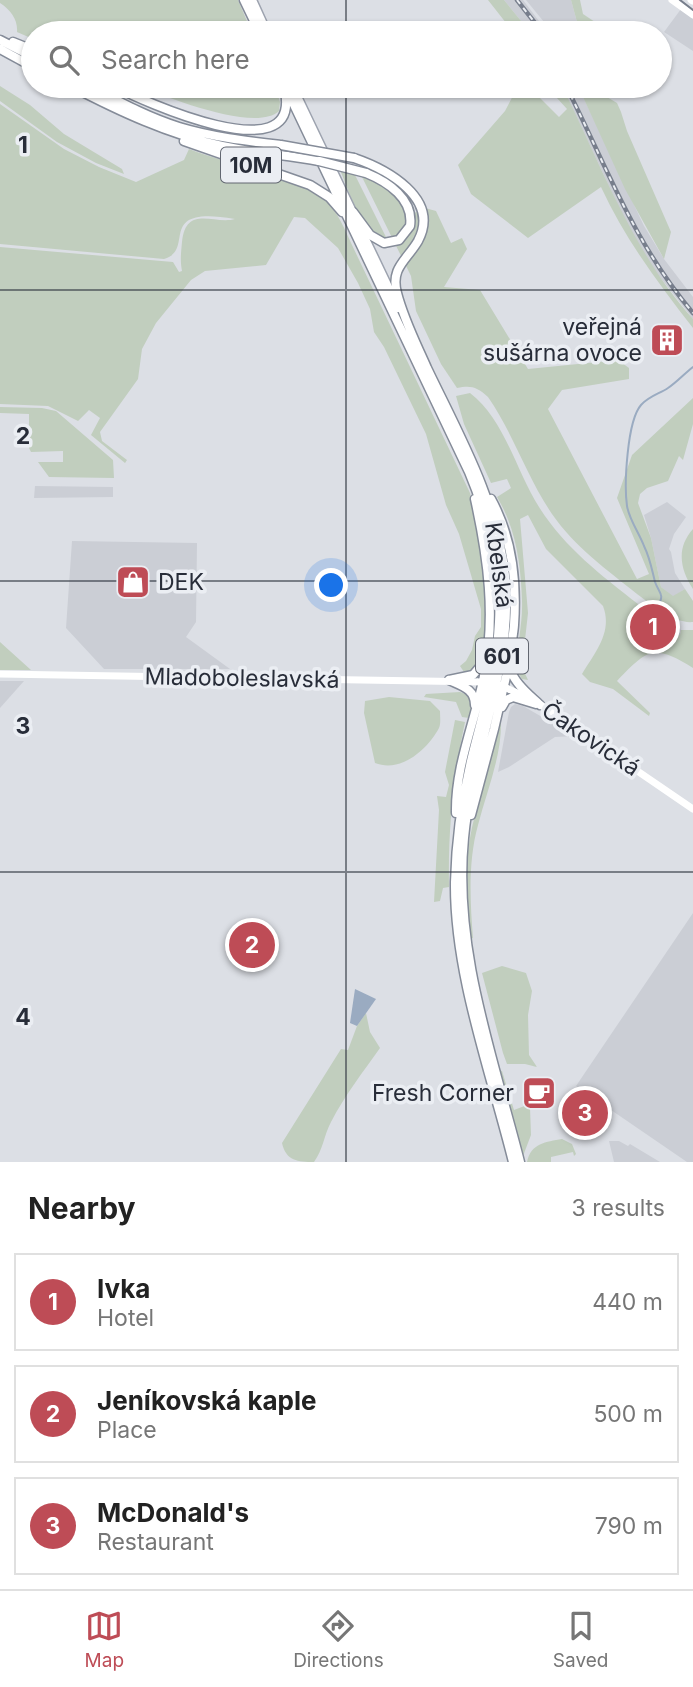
<!DOCTYPE html>
<html lang="en">
<head>
<meta charset="utf-8">
<style>
  body { margin:0; font-family:Inter,sans-serif; background:#f2f2f2; color:#222 }
  .you { position:absolute; left:332px; top:586px; width:24px; height:24px; margin:-18px; border:5px solid #fff; border-radius:50%; background:#1a73e8; box-shadow:0 0 0 10px #1a73e833 }
  .badge { display:grid; place-items:center; width:46px; height:46px; border-radius:50%; background:#be4c56; color:#fff; font-size:23px; font-weight:700 }
  .pin { position:absolute; translate:-50% -50%; border:4px solid #fff; box-shadow:0 2px 7px #0006 }
  .list { margin:0; padding:0; list-style:none }
  h2 { display:flex; justify-content:space-between; align-items:center; height:91px; margin:0; padding:0 28px; font-size:30px }
  h2 small { font-size:23px; font-weight:400; color:#767676 }
  .list li { display:grid; grid-template-columns:46px 1fr auto; gap:21px; align-items:center; box-sizing:border-box; height:98px; margin:0 14px 14px; padding:0 14px; border:2px solid #e0e0e0; border-radius:0px }
  .list b { display:block; font-size:26px; white-space:nowrap }
  .list p { margin:0; font-size:23px; white-space:nowrap; color:#767676 }
  .list em { font-size:23px; font-style:normal; color:#767676 }
  .icon { flex:none; width:38px; height:38px; fill:none; stroke:currentColor; stroke-width:2; stroke-linecap:round; stroke-linejoin:round }
  .map { position:relative; flex:none; width:693px; height:1162px; overflow:hidden }
  .search { position:absolute; background:#fff; box-shadow:0 2px 5px #0004; left:21px; right:21px; top:21px; height:77px; display:flex; align-items:center; gap:18px; box-sizing:border-box; padding:0 24px; border-radius:38px; color:#767676; font-size:26px }
  .sheet { height:427px; background:#fff }
  nav { display:flex; justify-content:space-around; align-items:center; box-sizing:border-box; height:98px; border-top:2px solid #e0e0e0; background:#fff; font-size:19px; color:#767676 }
  nav a { display:grid; justify-items:center; gap:4px }
  nav .on { color:#be4c56 }
  .map>svg:first-child { display:block }
</style>
</head>
<body>
<div class="map">
<svg width="693" height="1162" viewBox="0 0 693 1162">
  <rect width="100%" height="100%" fill="#dcdfe5"/>
  <path fill="#cbced5" d="M 504,0 L 523,0 L 548,33 L 531,33 Z
    M 526,0 L 571,0 L 580,33 L 553,33 Z
    M 681,9 L 693,18 L 693,51 L 664,32 Z
    M 562,86 L 578,86 L 644,226 L 664,259 L 693,297 L 693,319 L 652,267 L 631,233 Z
    M 35,486 L 113,487 L 113,497 L 34,498 Z
    M 667,502 L 686,517 L 674,534 L 669,549 L 671,552 L 675,573 L 685,589 L 673,597 L 661,587 L 651,538 L 644,515 Z
    M 72,541 L 197,543 L 196,622 L 186,637 L 230,669 L 104,669 L 66,628 Z
    M 638,604 L 681,630 L 680,635 L 638,643 L 626,619 Z
    M 0,681 L 24,681 L 0,708 Z
    M 515,704 L 523,706 L 575,736 L 555,737 L 509,767 L 498,772 L 509,712 L 511,707 Z
    M 693,913 L 693,1162 L 687,1162 L 576,1086 Z
    M 609,1141 L 619,1141 L 628,1146 L 630,1144 L 660,1162 L 614,1162 Z"/>
  <path fill="#c1cebe" d="M 0,0 L 238,0 L 252,33 L 33,33 L 33,39 L 17,32 C 18,20 11,10 0,3 Z
    M 488,0 L 504,0 L 531,33 L 514,33 Z
    M 571,0 L 580,0 L 583,14 L 595,22 L 598,33 L 580,33 Z
    M 0,86 L 30,105 L 64,134 L 122,169 L 124,174 L 96,163 L 57,142 L 0,101 Z
    M 139,86 L 275,86 L 280,102 L 279,111 C 256,133 166,97 139,86 Z
    M 518,86 L 528,86 L 559,117 L 567,109 L 546,86 L 562,86 C 602,167 632,251 693,319 L 693,328 C 658,283 625,239 601,187 L 528,238 L 471,194 L 458,165 L 505,111 Z
    M 578,86 L 589,86 L 598,95 L 607,97 L 617,103 L 621,112 L 627,131 L 671,232 L 664,259 L 625,189 Z
    M 0,104 L 64,149 L 99,167 L 136,182 L 184,160 L 189,149 C 224,163 303,179 327,202 C 339,214 345,230 352,245 L 470,493 L 484,568 L 488,607 L 481,663 L 477,669 L 464,672 L 460,666 L 466,661 L 472,650 L 475,636 L 481,627 L 481,609 L 459,534 L 446,505 L 426,434 L 384,347 L 374,332 L 370,309 L 358,283 L 338,248 L 305,218 L 294,217 L 266,265 L 205,271 L 191,280 L 156,323 L 142,349 L 138,379 L 100,432 L 102,441 L 127,460 L 125,463 L 91,435 L 100,418 L 89,410 L 78,421 L 48,406 L 0,404 L 0,247 L 173,262 L 179,272 L 182,271 C 180,260 181,253 182,242 C 186,204 214,225 235,219 C 153,205 197,250 164,259 L 0,244 Z
    M 340,170 L 355,175 L 387,239 C 360,233 350,193 340,170 Z
    M 362,177 C 385,185 397,194 408,216 L 425,208 L 436,211 L 451,243 L 462,238 L 467,249 L 444,287 L 480,290 L 528,369 L 618,360 L 629,368 L 629,379 L 562,390 L 548,409 L 637,579 L 649,574 L 617,498 L 632,455 L 693,398 L 693,424 L 683,460 L 679,456 L 668,481 L 647,488 L 640,494 L 638,503 L 651,538 L 661,587 L 673,596 L 685,589 L 693,601 L 693,622 C 675,624 652,605 637,594 C 606,569 575,547 552,514 C 527,477 513,433 488,397 C 477,387 471,385 457,388 L 441,364 L 416,311 L 411,276 Z
    M 470,393 C 505,420 516,471 539,507 C 565,548 601,575 638,604 L 627,619 L 639,643 L 680,635 L 681,630 L 693,630 L 693,668 C 653,643 647,650 617,681 L 650,713 L 649,716 L 613,689 L 590,682 L 582,674 C 595,652 613,632 603,606 L 546,549 L 528,515 L 520,519 L 528,613 L 522,667 L 528,680 L 522,679 L 517,671 C 516,648 523,624 522,601 C 521,565 516,528 497,497 L 511,488 L 507,479 L 491,483 L 464,424 L 456,396 Z
    M 0,407 L 42,408 L 56,411 L 113,460 L 114,478 L 49,477 L 38,462 L 63,462 L 63,451 L 31,452 L 29,448 L 29,414 L 0,413 Z
    M 693,529 L 693,589 C 680,569 676,548 693,529 Z
    M 0,642 L 31,670 L 0,670 Z
    M 460,692 L 468,695 L 472,704 L 469,718 L 462,717 L 456,702 L 424,697 L 426,694 Z
    M 389,697 L 430,701 L 440,711 C 440,717 441,723 439,728 C 427,750 401,773 375,763 L 364,713 L 365,701 Z
    M 455,720 L 465,722 C 453,779 448,829 449,887 L 443,888 L 440,901 L 434,902 L 439,810 L 437,796 L 446,797 L 449,785 L 445,772 Z
    M 501,720 C 502,756 487,790 478,825 C 468,861 470,901 473,938 L 471,939 C 465,900 464,858 474,819 C 481,786 492,753 501,720 Z
    M 502,966 L 526,973 L 532,991 L 528,1015 L 529,1055 L 537,1067 L 525,1064 L 507,1064 L 503,1053 L 482,973 Z
    M 366,1013 L 370,1032 L 380,1048 C 363,1072 345,1095 331,1122 C 324,1135 323,1150 314,1162 C 298,1162 286,1161 282,1143 L 341,1049 L 348,1050 L 357,1026 Z
    M 499,1070 L 502,1071 L 514,1110 L 527,1105 L 530,1107 L 531,1135 L 523,1156 Z
    M 562,1139 L 572,1144 L 576,1154 L 574,1156 L 573,1152 L 551,1157 L 551,1162 L 527,1162 C 531,1143 546,1142 562,1139 Z"/>
  <path fill="#9aabc1" d="M 355,989 L 376,999 L 357,1026 L 350,1023 Z"/>
  <g fill="none" stroke-linecap="round" stroke-linejoin="round">
    <path stroke="#9aabc1" stroke-width="2" d="M 658,606 C 665,594 659,593 655,582 C 652,570 650,558 644,546 C 639,533 629,519 627,506 C 624,485 627,421 641,405 C 649,396 659,394 668,388 C 677,382 685,373 693,367"/>
    <g stroke="#9da3af" stroke-width="11">
      <path id="primary" d="M 252,0 L 267,33
        M 292,86 L 398,308"/>
    </g>
    <g stroke="#858c99" stroke-width="11">
      <path id="trunk" d="M 244,0 L 260,33
        M 0,40 L 33,57
        M 13,42 L 33,50
        M 0,49 L 33,67
        M 71,86 C 119,111 168,134 222,146 C 254,153 287,155 319,161
        M 89,86 C 118,101 147,117 179,127 C 212,137 247,141 281,145
        M 114,86 C 142,101 301,173 285,92
        M 285,86 L 469,472 C 489,520 502,569 499,622 C 497,668 483,712 472,757 C 462,798 456,840 455,882 C 454,974 491,1073 513,1162
        M 184,141 L 310,185 L 329,197 L 342,212
        M 354,158 C 386,169 441,198 418,241 C 407,260 390,268 397,293 C 404,320 416,343 427,368 C 459,435 497,501 505,576 C 514,666 472,749 464,838 C 453,948 493,1056 520,1162
        M 353,212 L 370,235 L 384,243 L 399,240 L 410,226 C 414,199 388,182 366,173
        M 491,499 C 512,537 517,582 514,625 C 513,640 507,659 512,673 C 516,685 531,696 540,705
        M 449,680 L 473,675 L 484,662
        M 449,680 C 462,686 475,689 475,705
        M 502,707 L 506,700 L 513,697 L 536,704
        M 456,813 C 455,766 475,722 484,676 C 496,616 488,558 475,499
        M 471,815 L 494,729 L 509,664"/>
    </g>
    <path stroke="#fff" stroke-width="7" d="M 672,0 L 693,15
      M 691,0 L 693,1
      M 0,674 L 485,682
      M 502,686 L 535,701 L 693,809"/>
    <use href="#primary" stroke="#fff" stroke-width="8"/>
    <use href="#trunk" stroke="#fff" stroke-width="8"/>
    <path stroke="#777e8c" stroke-width="2" d="M 680,0 L 693,10"/>
    <g stroke="#777e8c" stroke-width="4.5">
      <path id="rail" d="M 517,0 L 543,33
        M 566,86 C 607,167 633,242 693,313"/>
    </g>
    <use href="#rail" stroke="#ebeef3" stroke-width="2" stroke-dasharray="5" stroke-linecap="butt"/>
    <g stroke="#858c99" stroke-width="11" stroke-linecap="butt">
      <path id="trunk-bridge" d="M 281,145 L 354,158
        M 319,161 L 366,173"/>
    </g>
    <path stroke="#fff" stroke-width="7" d="M 485,682 L 502,686"/>
    <use href="#trunk-bridge" stroke="#fff" stroke-width="8"/>
  </g>
  <path fill="none" stroke="#282d39" stroke-width="2" stroke-opacity="0.55" d="M 346,0 L 346,33M 346,86 L 346,1162M 0,290 L 693,290M 0,581 L 693,581M 0,872 L 693,872"/>
  <defs>
    <g id="building-square" transform="scale(1.75)"><rect x="-9" y="-9" width="18" height="18" rx="4" fill="#be4c56" stroke="#ebeef3"/><path d="M-4-6H4V6H1V3H-1V6H-4ZM-2.5-4.3h1.7v1.8h-1.7ZM.8-4.3h1.7v1.8H.8ZM-2.5-1h1.7V.8h-1.7ZM.8-1h1.7V.8H.8Z" fill="#fff"/></g>
    <g id="shop-square" transform="scale(1.75)"><rect x="-9" y="-9" width="18" height="18" rx="4" fill="#be4c56" stroke="#ebeef3"/><path d="M-5-2.5h2.3a2.7 3.5 0 0 1 5.4 0H5L5.5 6h-11ZM-1.5-2.5h3a1.5 2.3 0 0 0-3 0Z" fill="#fff"/></g>
    <g id="cafe-square" transform="scale(1.75)"><rect x="-9" y="-9" width="18" height="18" rx="4" fill="#be4c56" stroke="#ebeef3"/><path d="M-5.5-4.5H6V0H3Q3 3.5 0 3.5H-2.5Q-5.5 3.5-5.5 0ZM3-3.2v2h1.7v-2ZM-6 4.5H4V6H-6Z" fill="#fff"/></g>
  </defs>
  <g fill-rule="evenodd">
    <use href="#building-square" x="667" y="340"/>
    <use href="#shop-square" x="133" y="582"/>
    <use href="#cafe-square" x="539" y="1093"/>
  </g>
  <g text-anchor="middle" dominant-baseline="central" stroke-width="7" stroke-linejoin="round" paint-order="stroke">
    <g fill="#ebeef3" stroke="#626771" stroke-width="2">
      <rect x="221" y="147.5" width="60" height="35" rx="5"/>
      <rect x="476" y="638.5" width="52" height="35" rx="5"/>
    </g>
    <g font-size="21" font-weight="bold" fill="#282d39">
      <text x="251" y="165">10M</text>
      <text x="502" y="656">601</text>
    </g>
    <g font-size="23" fill="#282d39" stroke="#ebeef3" text-anchor="end">
      <text x="642" y="327">veřejná<tspan x="642" dy="26">sušárna ovoce</tspan></text>
      <text x="158" y="582" text-anchor="start">DEK</text>
      <text x="514" y="1093">Fresh Corner</text>
    </g>
    <g font-size="23" fill="#282d39" stroke="#ebeef3">
      <text transform="translate(499 565) rotate(82)">Kbelská</text>
      <text transform="translate(242 678) rotate(1)">Mladoboleslavská</text>
      <text transform="translate(591 739) rotate(34)">Čakovická</text>
    </g>
  </g>
  <g font-size="23" text-anchor="middle" font-weight="bold" fill="#282d39" stroke="#ebeef3" stroke-width="7" stroke-linejoin="round" paint-order="stroke">
    <text x="23" y="153">1</text>
    <text x="23" y="444">2</text>
    <text x="23" y="734">3</text>
    <text x="23" y="1025">4</text>
  </g>
</svg>
<div class="you"></div>
<div class="pin badge" style="left:653px;top:627px">1</div>
<div class="pin badge" style="left:252px;top:945px">2</div>
<div class="pin badge" style="left:585px;top:1113px">3</div>
<div class="search"><svg class="icon" aria-label="search" viewBox="0 0 24 24"><circle cx="10" cy="10" r="6"/><path d="M15 15l6 6"/></svg>Search here</div>
</div>
<section class="sheet">
<h2>Nearby<small>3 results</small></h2>
<ul class="list">
<li><span class="badge">1</span><div><b>Ivka</b><p>Hotel</p></div><em>440 m</em></li>
<li><span class="badge">2</span><div><b>Jeníkovská kaple</b><p>Place</p></div><em>500 m</em></li>
<li><span class="badge">3</span><div><b>McDonald's</b><p>Restaurant</p></div><em>790 m</em></li>
</ul>
</section>
<nav>
<a class="on"><svg class="icon" aria-label="map" viewBox="0 0 24 24"><path d="M3 6l6-2 6 2 6-2v14l-6 2-6-2-6 2zM9 4v14M15 6v14"/></svg>Map</a>
<a><svg class="icon" aria-label="directions" viewBox="0 0 24 24"><path d="M12 3l9 9-9 9-9-9zM9 14v-3h6M13 9l2 2-2 2"/></svg>Directions</a>
<a><svg class="icon" aria-label="saved" viewBox="0 0 24 24"><path d="M7 4h10v16l-5-4-5 4z"/></svg>Saved</a>
</nav>
</body>
</html>
